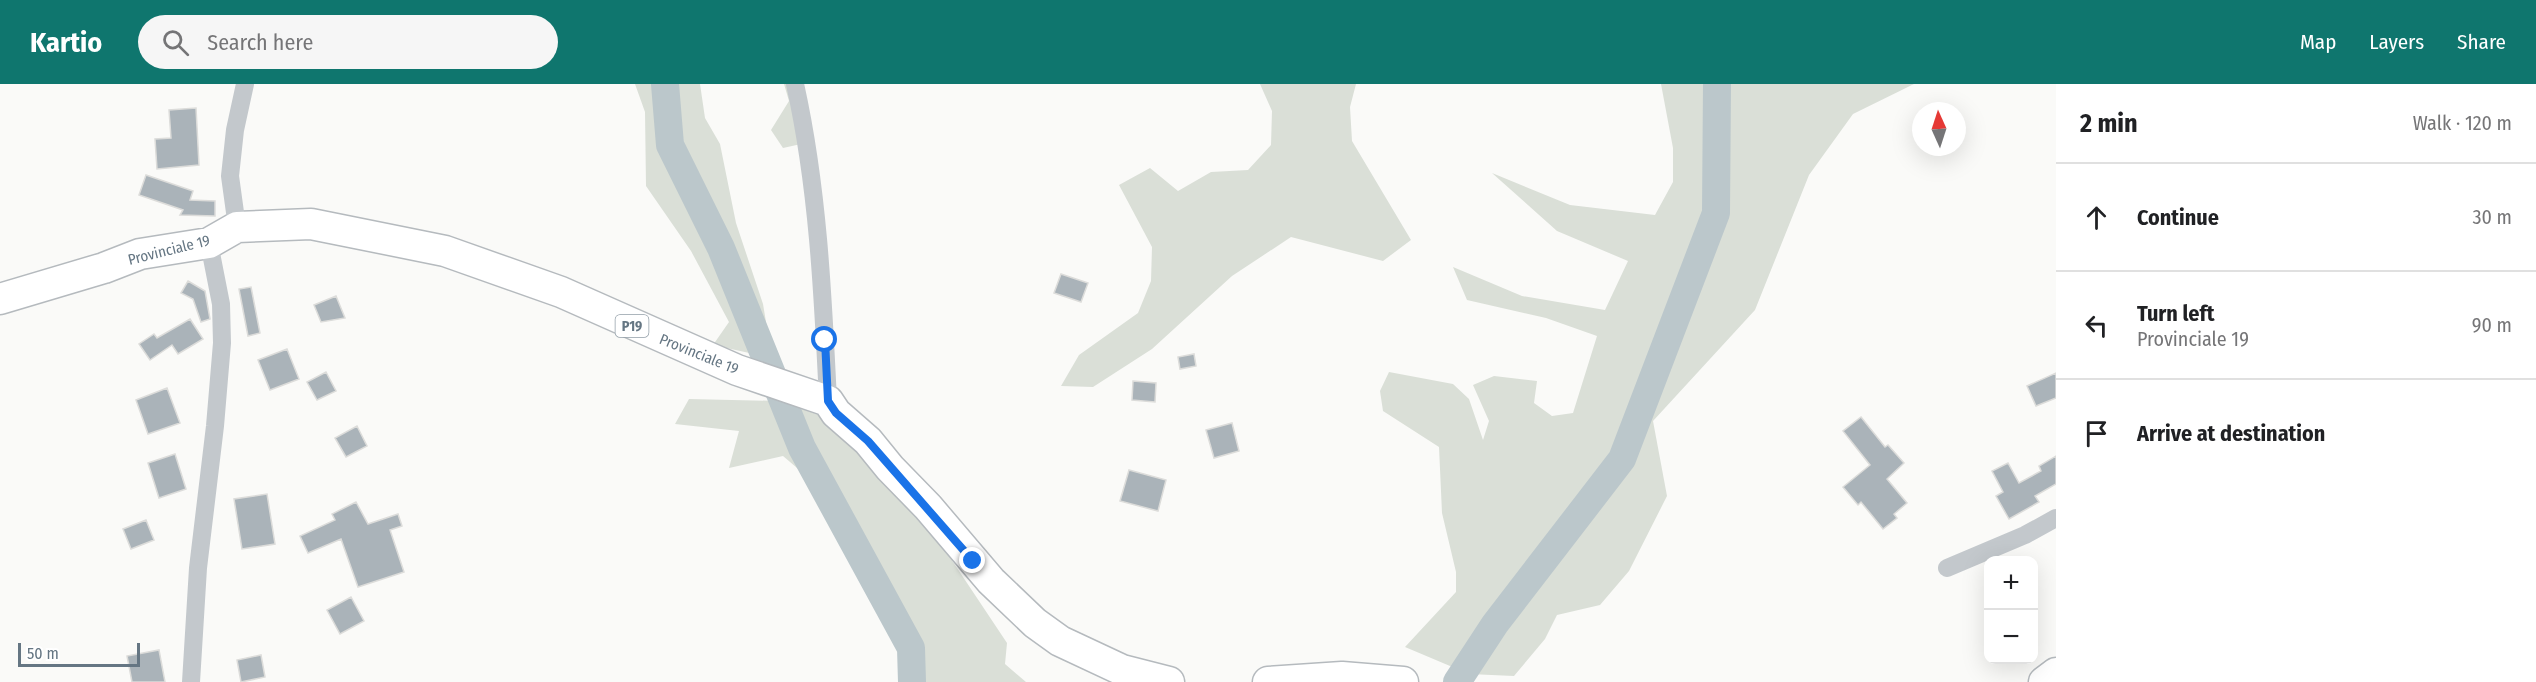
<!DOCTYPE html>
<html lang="en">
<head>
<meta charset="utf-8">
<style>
  body { margin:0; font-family:"Fira Sans Condensed",sans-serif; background:#f6f6f6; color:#202124 }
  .controls { position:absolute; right:18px; bottom:18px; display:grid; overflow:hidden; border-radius:12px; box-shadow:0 6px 24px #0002 }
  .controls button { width:54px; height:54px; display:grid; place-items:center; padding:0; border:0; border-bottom:2px solid #e0e0e0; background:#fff; color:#202124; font:30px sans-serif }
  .compass { position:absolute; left:1912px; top:18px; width:54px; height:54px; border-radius:50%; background:#fff; box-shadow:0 6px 24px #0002; rotate:357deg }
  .scale { position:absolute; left:18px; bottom:15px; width:122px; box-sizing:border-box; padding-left:6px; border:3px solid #657683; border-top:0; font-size:16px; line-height:21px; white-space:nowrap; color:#657683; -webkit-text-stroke:4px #fff; paint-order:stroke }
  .stop { position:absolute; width:18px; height:18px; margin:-14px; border:4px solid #1a73e8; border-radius:50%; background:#fff }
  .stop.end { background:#1a73e8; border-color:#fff; box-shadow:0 2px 6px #0008 }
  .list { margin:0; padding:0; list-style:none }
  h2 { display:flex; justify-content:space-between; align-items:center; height:78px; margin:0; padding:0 24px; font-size:26px }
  h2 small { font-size:20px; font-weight:400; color:#757577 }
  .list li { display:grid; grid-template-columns:39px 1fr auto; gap:18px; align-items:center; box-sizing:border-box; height:108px; padding:0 24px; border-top:2px solid #e0e0e0 }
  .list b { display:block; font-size:22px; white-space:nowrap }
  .list p { margin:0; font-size:20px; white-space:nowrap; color:#757577 }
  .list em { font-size:20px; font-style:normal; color:#757577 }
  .icon { flex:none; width:33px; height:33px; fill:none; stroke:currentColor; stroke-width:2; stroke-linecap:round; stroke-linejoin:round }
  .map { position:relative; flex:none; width:2056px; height:598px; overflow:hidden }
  header { display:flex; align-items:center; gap:36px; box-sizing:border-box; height:84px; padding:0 30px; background:#0f766e; color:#fff }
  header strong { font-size:28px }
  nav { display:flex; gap:33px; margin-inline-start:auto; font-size:21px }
  .search { width:420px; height:54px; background:#f6f6f6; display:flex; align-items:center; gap:15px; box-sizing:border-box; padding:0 21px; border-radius:33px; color:#757577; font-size:22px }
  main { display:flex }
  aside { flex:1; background:#fff }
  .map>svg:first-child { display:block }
</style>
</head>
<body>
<header>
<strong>Kartio</strong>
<div class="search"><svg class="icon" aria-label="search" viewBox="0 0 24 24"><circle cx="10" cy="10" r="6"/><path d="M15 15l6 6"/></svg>Search here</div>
<nav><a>Map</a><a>Layers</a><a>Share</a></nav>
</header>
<main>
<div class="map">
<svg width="2056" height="598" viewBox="0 0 2056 598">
  <rect width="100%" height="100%" fill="#fafaf8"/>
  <path fill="#dadfd7" d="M 635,0 L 700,0 L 705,34 L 720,60 L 736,139 L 763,220 L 772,274 L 713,261 L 729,238 L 691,167 L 646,102 L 645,28 Z
    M 784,0 L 795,0 L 801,60 L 783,64 L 771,46 L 789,17 Z
    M 1260,0 L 1356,0 L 1350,23 L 1352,57 L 1411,156 L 1383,177 L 1291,153 L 1232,192 L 1152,265 L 1093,303 L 1061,302 L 1079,271 L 1138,229 L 1151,197 L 1152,163 L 1119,101 L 1150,84 L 1178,107 L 1211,88 L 1248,86 L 1271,61 L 1272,27 Z
    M 1661,0 L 1914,0 L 1853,30 L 1809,91 L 1755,226 L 1653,337 L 1667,412 L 1629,487 L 1600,521 L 1557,531 L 1545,555 L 1514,592 L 1469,590 L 1405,563 L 1456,508 L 1456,488 L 1442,429 L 1439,363 L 1383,327 L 1380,307 L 1389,288 L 1453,300 L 1469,315 L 1483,356 L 1489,337 L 1473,301 L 1494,292 L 1537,297 L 1534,319 L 1552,332 L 1573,329 L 1597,252 L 1546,234 L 1467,216 L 1453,183 L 1522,212 L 1605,226 L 1628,177 L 1557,147 L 1492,89 L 1570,121 L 1655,131 L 1673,98 L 1673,64 Z
    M 689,315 L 780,317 L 846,333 L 913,418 L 1007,559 L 1005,580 L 1026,598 L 921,598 L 908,579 L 851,430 L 783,372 L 729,384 L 739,347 L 675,340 Z"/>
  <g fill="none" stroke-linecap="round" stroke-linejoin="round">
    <path stroke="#bbc7cb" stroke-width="28" d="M 665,0 L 670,61 L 721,164 L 802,364 L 911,564 L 912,598
      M 1457,598 L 1495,540 L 1622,375 L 1716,129 L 1717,0"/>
  </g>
  <path fill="#aab3b9" stroke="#dcdcda" stroke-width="1.5" d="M 196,24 L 199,81 L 157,85 L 155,55 L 171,54 L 169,26 Z
    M 146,91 L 193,107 L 190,116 L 215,117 L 215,132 L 180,131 L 183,126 L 139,111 Z
    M 1061,190 L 1088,199 L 1081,218 L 1054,209 Z
    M 188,197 L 205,207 L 210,235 L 201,238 L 193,215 L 181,209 Z
    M 251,203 L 260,249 L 248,252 L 239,205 Z
    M 336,212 L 345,234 L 321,238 L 314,221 Z
    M 190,235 L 203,255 L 178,270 L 172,261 L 150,276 L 139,260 L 154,250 L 157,254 Z
    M 287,265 L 299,295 L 270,306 L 258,276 Z
    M 1194,270 L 1196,282 L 1180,285 L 1178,273 Z
    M 326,288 L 336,307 L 317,316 L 307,298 Z
    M 2056,289 L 2056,314 L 2036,322 L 2027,302 Z
    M 1133,297 L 1156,299 L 1155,318 L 1132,316 Z
    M 167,304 L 180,339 L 148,350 L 136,316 Z
    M 1861,333 L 1885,363 L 1888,361 L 1904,379 L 1887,395 L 1907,419 L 1894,430 L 1897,434 L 1883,445 L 1861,418 L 1858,421 L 1843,403 L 1870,381 L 1843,347 Z
    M 1232,339 L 1239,367 L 1214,374 L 1206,346 Z
    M 357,342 L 367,362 L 346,373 L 335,354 Z
    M 175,370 L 186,405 L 159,414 L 148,379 Z
    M 2056,372 L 2056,400 L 2035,412 L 2039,418 L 2009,435 L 1996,412 L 2003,408 L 1992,387 L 2008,379 L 2019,399 L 2041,387 L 2039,382 Z
    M 1129,386 L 1166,396 L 1158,427 L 1120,417 Z
    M 267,410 L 275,460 L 242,465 L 234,415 Z
    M 356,418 L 368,440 L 398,430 L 402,442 L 390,446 L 404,488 L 358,503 L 341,455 L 308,469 L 300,452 L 335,436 L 332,430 Z
    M 146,436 L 154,456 L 131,465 L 123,445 Z
    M 351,513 L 364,537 L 340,550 L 327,526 Z
    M 159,566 L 165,598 L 132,598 L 127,572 Z
    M 261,571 L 265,593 L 241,598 L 237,576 Z"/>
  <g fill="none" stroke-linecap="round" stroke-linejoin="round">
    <g stroke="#b5babe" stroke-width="33">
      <path id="primary" d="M 0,215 L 104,184 L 140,170 L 209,159 L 237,143 L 311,140 L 445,167 L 561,208 L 737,286 L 828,317 L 836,329 L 868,357 L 890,384 L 928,423 L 991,497 L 1035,539 L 1060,557 L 1122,586 L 1169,598
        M 1268,598 L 1342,593 L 1403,598
        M 2044,598 L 2056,589"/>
    </g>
    <path stroke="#c3c8cc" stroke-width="18" d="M 795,0 C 818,103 823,212 828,317
      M 237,143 L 230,92 L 235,46 L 245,0
      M 1947,484 L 2025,451 L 2056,434
      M 191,598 L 198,484 L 215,342 L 222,259 L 221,220 L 209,159"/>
    <use href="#primary" stroke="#fff" stroke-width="30"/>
  </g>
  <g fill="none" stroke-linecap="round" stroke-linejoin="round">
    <path stroke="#1a73e8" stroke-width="8" d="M 825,256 L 828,317 L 836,329 L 868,357 L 973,477"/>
  </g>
  <g text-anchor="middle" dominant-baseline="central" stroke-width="6" stroke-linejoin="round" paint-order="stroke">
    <rect fill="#fff" stroke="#939fa8" stroke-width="1.5" x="615.5" y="231" width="33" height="22" rx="4.5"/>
    <g font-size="14" font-weight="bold" fill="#657683">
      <text x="632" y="242">P19</text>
    </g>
    <g font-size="15" fill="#657683" stroke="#fff">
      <text transform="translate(169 166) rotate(-14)">Provinciale 19</text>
      <text transform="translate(699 270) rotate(22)">Provinciale 19</text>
    </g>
  </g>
</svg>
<div class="controls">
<button>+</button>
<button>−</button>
</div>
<svg class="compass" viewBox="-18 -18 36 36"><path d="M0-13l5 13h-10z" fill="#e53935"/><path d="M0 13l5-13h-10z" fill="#757577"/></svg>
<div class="scale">50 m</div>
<div class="stop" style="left:825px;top:256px"></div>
<div class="stop end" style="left:973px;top:477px"></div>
</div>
<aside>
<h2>2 min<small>Walk · 120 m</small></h2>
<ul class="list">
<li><svg class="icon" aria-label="ahead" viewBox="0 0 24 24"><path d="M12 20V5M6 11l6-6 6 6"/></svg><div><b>Continue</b></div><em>30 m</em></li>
<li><svg class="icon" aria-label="left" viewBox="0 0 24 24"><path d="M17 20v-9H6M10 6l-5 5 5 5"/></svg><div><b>Turn left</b><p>Provinciale 19</p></div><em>90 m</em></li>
<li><svg class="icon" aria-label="arrive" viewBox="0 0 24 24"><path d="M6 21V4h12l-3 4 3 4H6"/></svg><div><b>Arrive at destination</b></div></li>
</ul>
</aside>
</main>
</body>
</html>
